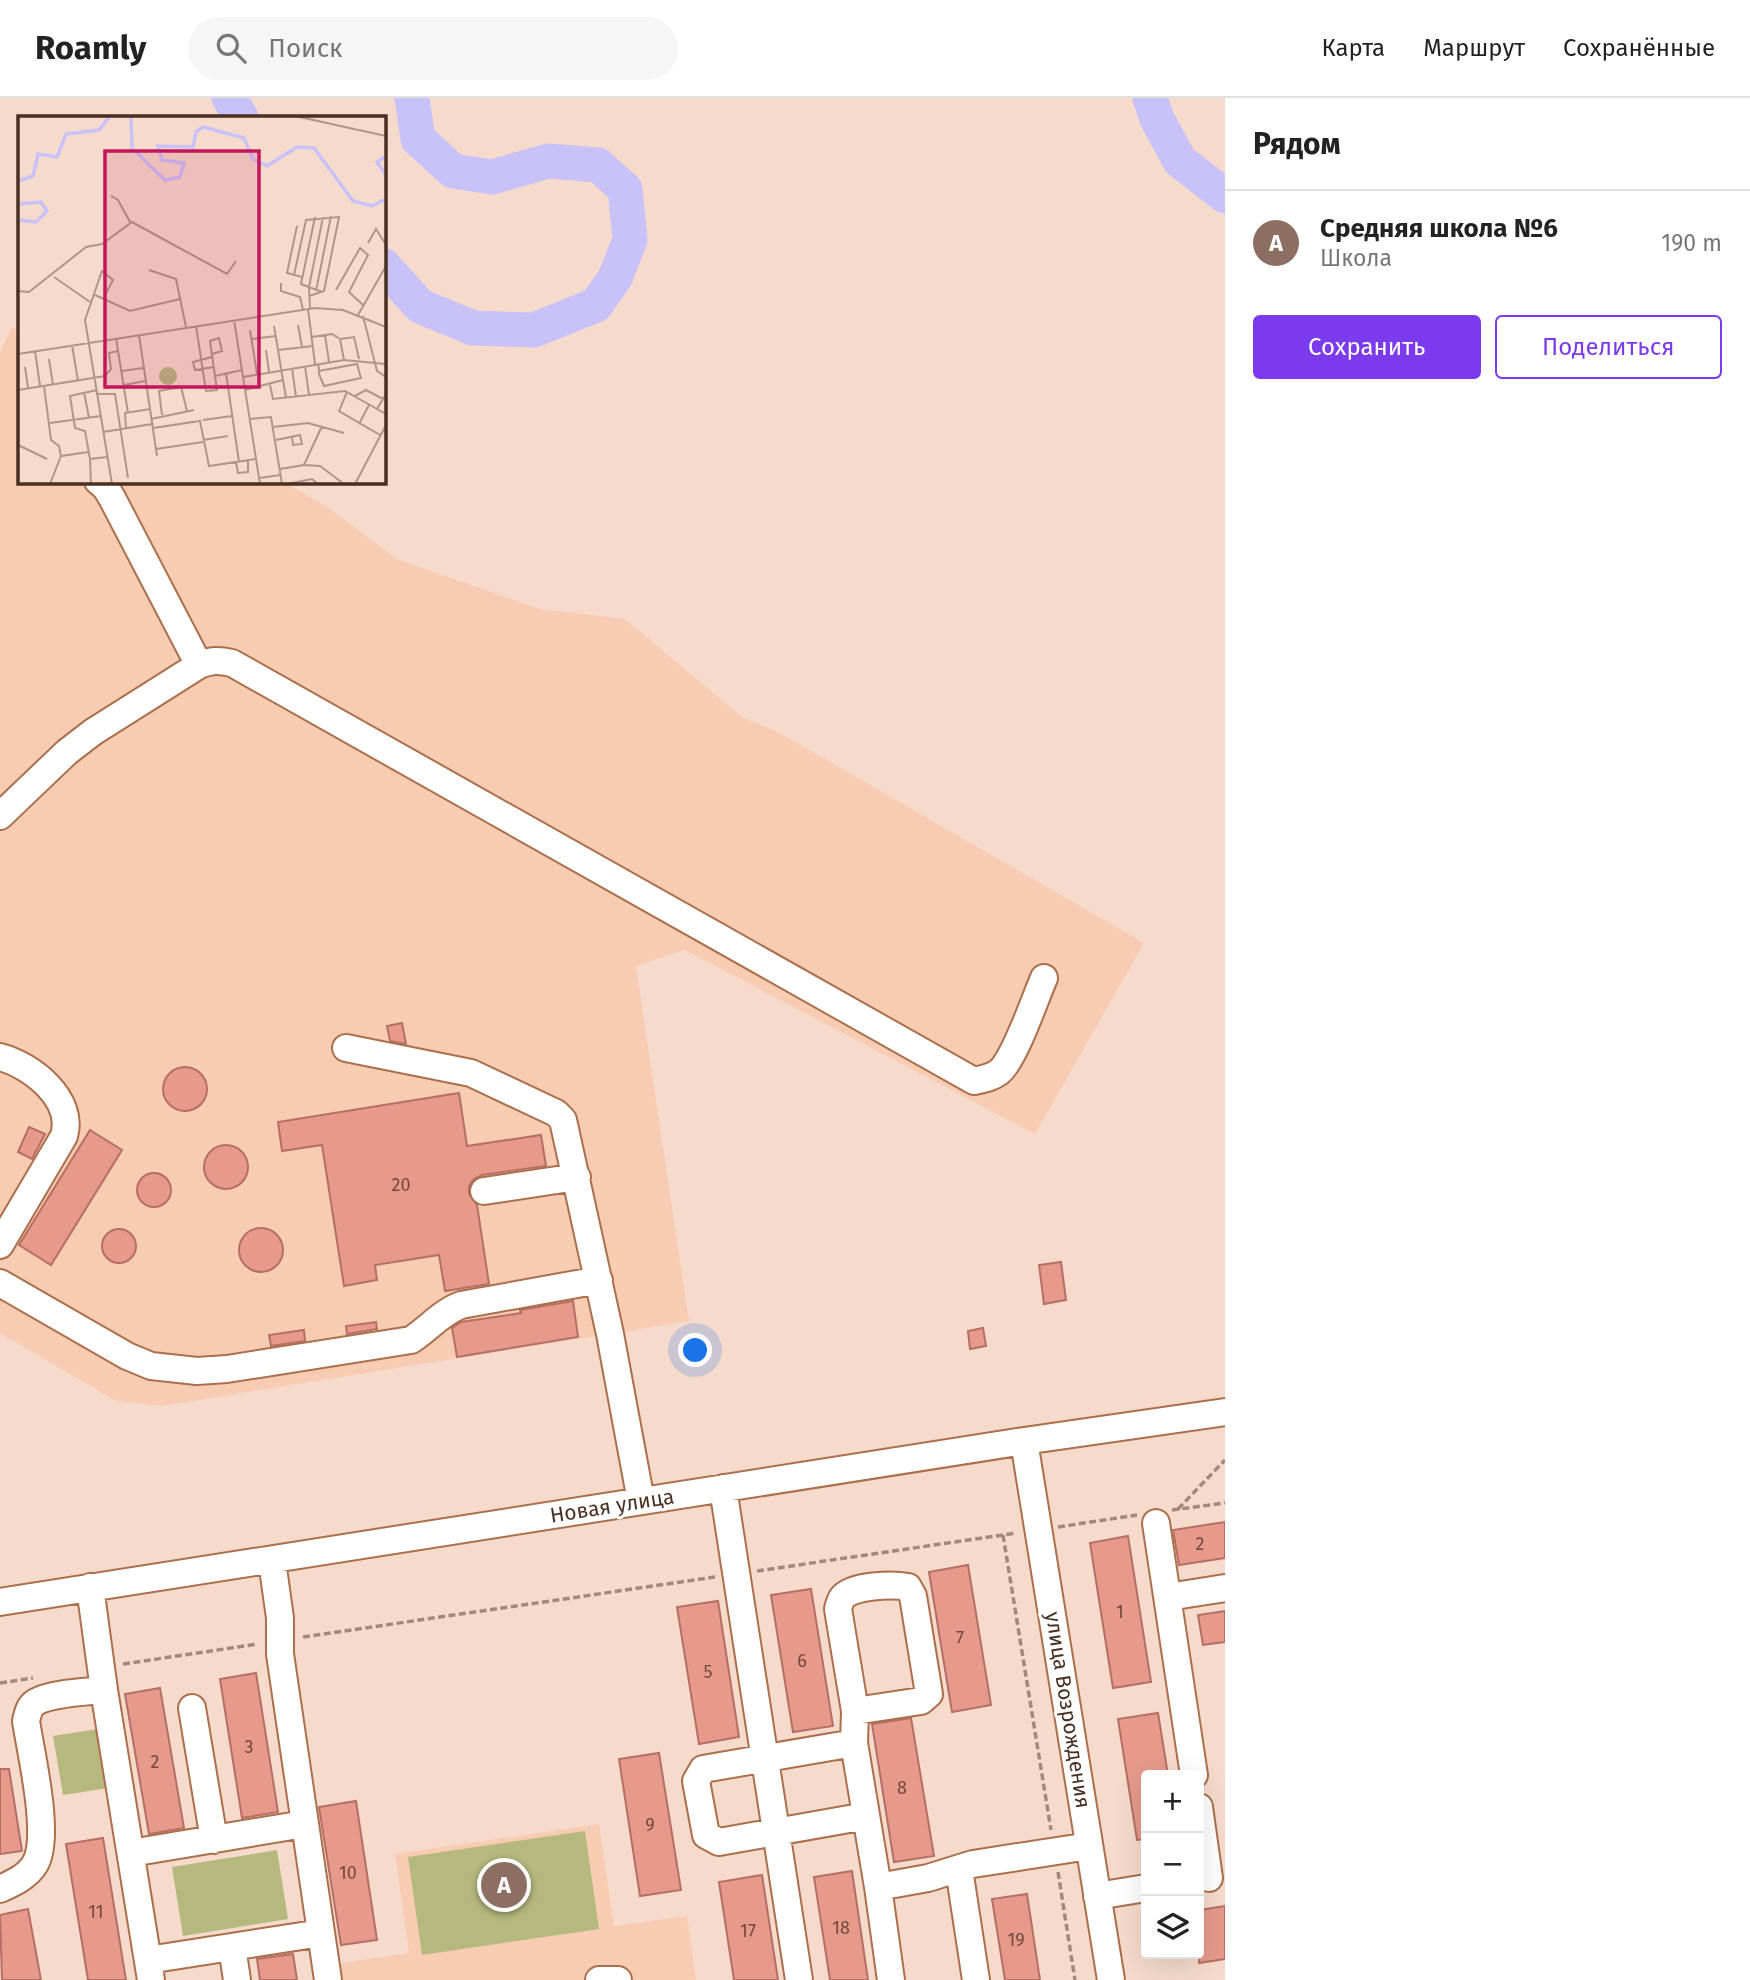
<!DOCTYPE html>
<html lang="ru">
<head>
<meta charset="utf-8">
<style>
  body { margin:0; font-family:"Fira Sans",sans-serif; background:#f6f6f6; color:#222 }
  .controls { position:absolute; right:21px; bottom:21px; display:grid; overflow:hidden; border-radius:7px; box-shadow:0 7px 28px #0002 }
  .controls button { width:63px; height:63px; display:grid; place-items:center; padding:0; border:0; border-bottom:2px solid #e0e0e0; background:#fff; color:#222; font:35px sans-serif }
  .you { position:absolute; left:696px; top:1253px; width:24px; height:24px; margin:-18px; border:5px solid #fff; border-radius:50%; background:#1a73e8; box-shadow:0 0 0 10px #1a73e833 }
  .badge { display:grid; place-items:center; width:46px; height:46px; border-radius:50%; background:#7c3aed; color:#fff; font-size:23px; font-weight:700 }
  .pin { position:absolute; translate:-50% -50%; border:4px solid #fff; box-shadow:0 2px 7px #0006 }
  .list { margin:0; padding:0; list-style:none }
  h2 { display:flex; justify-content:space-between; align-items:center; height:91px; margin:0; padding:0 28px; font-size:30px }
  h2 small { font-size:23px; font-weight:400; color:#767676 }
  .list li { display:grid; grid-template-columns:46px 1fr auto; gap:21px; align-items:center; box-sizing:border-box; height:105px; padding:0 28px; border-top:2px solid #e0e0e0 }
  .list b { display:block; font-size:26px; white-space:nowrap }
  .list p { margin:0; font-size:23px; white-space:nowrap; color:#767676 }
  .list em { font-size:23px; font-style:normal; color:#767676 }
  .actions { display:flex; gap:14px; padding:21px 28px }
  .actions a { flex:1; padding:16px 0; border:2px solid #7c3aed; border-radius:7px; text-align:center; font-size:24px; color:#7c3aed }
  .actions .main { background:#7c3aed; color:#fff }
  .icon { flex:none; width:38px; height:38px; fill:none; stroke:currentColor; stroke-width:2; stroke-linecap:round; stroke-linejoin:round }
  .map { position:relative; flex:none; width:1225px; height:1882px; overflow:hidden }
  header { display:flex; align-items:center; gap:42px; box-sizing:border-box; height:98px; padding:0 35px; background:#fff; border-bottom:2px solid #e0e0e0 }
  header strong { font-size:33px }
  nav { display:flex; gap:38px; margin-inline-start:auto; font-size:24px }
  .search { width:490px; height:63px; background:#f6f6f6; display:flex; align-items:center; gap:18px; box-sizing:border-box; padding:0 24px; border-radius:38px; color:#767676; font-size:26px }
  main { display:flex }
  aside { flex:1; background:#fff }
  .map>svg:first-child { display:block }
</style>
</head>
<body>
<header>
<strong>Roamly</strong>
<div class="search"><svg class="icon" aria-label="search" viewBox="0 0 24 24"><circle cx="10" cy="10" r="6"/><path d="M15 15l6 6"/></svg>Поиск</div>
<nav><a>Карта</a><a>Маршрут</a><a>Сохранённые</a></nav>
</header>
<main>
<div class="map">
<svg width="1225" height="1882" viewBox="0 0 1225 1882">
  <rect width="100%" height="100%" fill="#f6dbcc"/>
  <path fill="#f8ccb3" d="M 12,229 L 19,233 L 19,383 L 282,383 L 329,410 L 397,461 L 539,511 L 625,521 L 742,619 L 778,634 L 1144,845 L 1035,1036 L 685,852 L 636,868 L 689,1223 L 161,1308 L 116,1303 L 0,1235 L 0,254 Z
    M 599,1726 L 614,1828 L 687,1818 L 696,1882 L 339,1882 L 337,1872 L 342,1865 L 409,1855 L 395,1756 Z"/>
  <path fill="#b5b97d" d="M 98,1631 L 108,1690 L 63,1697 L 53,1638 Z
    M 585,1733 L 599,1831 L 422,1857 L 408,1759 Z
    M 277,1752 L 288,1821 L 183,1838 L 172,1769 Z"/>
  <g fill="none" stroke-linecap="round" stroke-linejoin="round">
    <path stroke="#c9c2f9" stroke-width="35" d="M 229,0 L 241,19
      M 1150,0 L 1157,21 L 1180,63 L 1225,98
      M 383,167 L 420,208 L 473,230 L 534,232 L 596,207 L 615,180 L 630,142 L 625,91 L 598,67 L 548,63 L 492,79 L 453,73 L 418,41 L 412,0"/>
  </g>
  <path fill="#e79a8c" stroke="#b56f63" stroke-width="2" d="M 402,925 L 406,946 L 390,943 L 387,928 Z
    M163 991a22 22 0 1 1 44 0a22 22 0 1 1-44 0Z
    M 459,995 L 467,1048 L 541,1037 L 546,1068 L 482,1077 L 474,1081 L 469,1088 L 469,1096 L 477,1107 L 489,1186 L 445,1193 L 439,1157 L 375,1167 L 377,1182 L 344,1188 L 322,1047 L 282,1053 L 278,1024 Z
    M 29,1029 L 45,1036 L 32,1061 L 18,1054 Z
    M 90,1032 L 122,1052 L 51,1167 L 19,1147 Z
    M204 1069a22 22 0 1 1 44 0a22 22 0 1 1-44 0Z
    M137 1092a17 17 0 1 1 34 0a17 17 0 1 1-34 0Z
    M239 1152a22 22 0 1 1 44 0a22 22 0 1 1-44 0Z
    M102 1148a17 17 0 1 1 34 0a17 17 0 1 1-34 0Z
    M 1061,1164 L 1066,1202 L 1044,1206 L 1039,1167 Z
    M 573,1203 L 578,1239 L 457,1259 L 452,1230 L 461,1224 L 521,1215 L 520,1212 Z
    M 376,1224 L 377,1231 L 347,1236 L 346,1228 Z
    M 983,1230 L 986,1248 L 970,1251 L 968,1233 Z
    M 304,1232 L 305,1243 L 271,1248 L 269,1237 Z
    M 1225,1424 L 1225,1460 L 1179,1467 L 1173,1432 Z
    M 1128,1438 L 1151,1584 L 1113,1590 L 1090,1445 Z
    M 968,1467 L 991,1607 L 952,1614 L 929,1474 Z
    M 811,1491 L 833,1628 L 793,1634 L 771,1497 Z
    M 718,1503 L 739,1639 L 699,1646 L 677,1509 Z
    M 1225,1513 L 1225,1544 L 1203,1547 L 1198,1517 Z
    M 256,1575 L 278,1714 L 242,1720 L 220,1581 Z
    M 160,1590 L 184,1730 L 149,1736 L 125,1596 Z
    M 1158,1615 L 1168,1677 L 1146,1677 L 1146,1741 L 1137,1742 L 1118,1621 Z
    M 911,1620 L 934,1758 L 894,1764 L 872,1626 Z
    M 659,1655 L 681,1792 L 640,1798 L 619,1661 Z
    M 0,1671 L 9,1671 L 22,1753 L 0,1756 Z
    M 356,1703 L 377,1842 L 341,1847 L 319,1709 Z
    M 103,1740 L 126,1882 L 88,1882 L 66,1746 Z
    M 852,1773 L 868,1882 L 830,1882 L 814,1779 Z
    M 762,1777 L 778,1882 L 734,1882 L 719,1784 Z
    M 1027,1796 L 1040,1882 L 1005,1882 L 992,1801 Z
    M 1225,1808 L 1225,1861 L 1199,1865 L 1199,1812 Z
    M 28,1811 L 41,1882 L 2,1882 L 0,1817 Z
    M 293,1856 L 297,1882 L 260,1882 L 257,1861 Z"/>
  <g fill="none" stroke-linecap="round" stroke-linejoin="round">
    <g stroke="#ab6f4c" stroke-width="30">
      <path id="minor" d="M 98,383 L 106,390 L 112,400 L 199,567
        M 0,718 L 67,654 L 93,634 L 199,567 C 211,562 219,562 232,565 L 974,983 C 983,981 991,980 999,974 C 1015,961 1035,900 1044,880
        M 346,950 L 471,975 L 556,1015 L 563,1022 L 610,1236 L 641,1403
        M 0,959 C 31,967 75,1001 64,1038 L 0,1147
        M 484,1093 L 577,1079
        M 0,1185 L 127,1258 L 151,1268 L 197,1273 L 227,1271 L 411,1242 C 428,1231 442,1214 461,1207 L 599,1182
        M 1024,1343 L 1111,1882
        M 723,1390 L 799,1882
        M 1156,1425 L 1194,1677
        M 272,1463 L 280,1520 L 280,1556 L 328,1882
        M 90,1489 L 104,1592 L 151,1882
        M 1168,1499 L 1225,1490
        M 0,1504 L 1024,1343 L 1225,1314
        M 192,1610 L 214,1742
        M 855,1613 L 921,1603 L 929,1596 L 913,1498 L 908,1489 C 893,1486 852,1487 842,1500 C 841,1501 838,1510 838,1511 L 855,1613 L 854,1645 L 878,1789
        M 854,1645 L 703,1671 L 696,1683 L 706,1737 L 719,1744 L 866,1718
        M 1199,1709 L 1209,1780
        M 131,1755 L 304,1726
        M 959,1771 L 976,1882
        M 0,1791 C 13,1785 27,1779 35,1766 C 51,1739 31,1656 26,1623 C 28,1615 29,1608 36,1604 C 51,1595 86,1594 104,1592
        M 1097,1798 L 1146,1790
        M 232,1849 L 237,1882
        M 148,1862 L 321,1835
        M 599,1882 L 618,1882
        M 891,1882 L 878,1789 L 928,1780 L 973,1766 L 1089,1748"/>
    </g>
    <path stroke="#a4897a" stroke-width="3.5" stroke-dasharray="7 3.5" stroke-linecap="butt" d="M 1178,1411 L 1225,1362
      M 1172,1412 L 1225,1405
      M 1058,1429 L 1137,1417
      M 1003,1437 L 1051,1732
      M 757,1473 L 1016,1435
      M 303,1539 L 715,1479
      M 123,1566 L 258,1546
      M 0,1585 L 33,1580
      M 1058,1774 L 1075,1882"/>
    <use href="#minor" stroke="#fff" stroke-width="26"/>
  </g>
  <g text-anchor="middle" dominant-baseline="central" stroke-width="6" stroke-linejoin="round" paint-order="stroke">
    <g font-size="18" fill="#704a3b">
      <text x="401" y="1087">20</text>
      <text x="1200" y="1446">2</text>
      <text x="1120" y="1514">1</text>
      <text x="960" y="1540">7</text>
      <text x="802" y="1563">6</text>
      <text x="708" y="1574">5</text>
      <text x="249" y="1649">3</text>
      <text x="155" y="1664">2</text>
      <text x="902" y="1690">8</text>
      <text x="650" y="1727">9</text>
      <text x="348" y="1775">10</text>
      <text x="96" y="1814">11</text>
      <text x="841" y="1830">18</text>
      <text x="748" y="1833">17</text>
      <text x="1016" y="1842">19</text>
    </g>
    <g font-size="21" fill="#492f20" stroke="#fff">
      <text transform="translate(612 1408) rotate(-9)">Новая улица</text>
      <text transform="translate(1068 1612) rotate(81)">улица Возрождения</text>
    </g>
  </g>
  <g transform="translate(18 18)">
    <rect width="368" height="368" fill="#f6dbcc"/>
    <path d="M141 260a9 9 0 1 1 18 0a9 9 0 1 1-18 0Z" fill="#b5b97d"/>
    <path fill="none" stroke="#c9c2f9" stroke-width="3.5" d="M 113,0 L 114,32 L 147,64 L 162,61 L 166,47 L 144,44 L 140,30 L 175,31 L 178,16 L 185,11 L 226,22 L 235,43 L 249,50 L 279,31 L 296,32 L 335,85 L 354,90 L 368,83M 368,40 L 359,46 L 368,59M 0,65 L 15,60 L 20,38 L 39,41 L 48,18 L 81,14 L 92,0M 0,88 L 23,86 L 29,95 L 18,106 L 0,104"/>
    <path fill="none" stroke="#b19687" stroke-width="2" d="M 277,0 L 368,20M 93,80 L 100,84 L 112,106M 297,101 L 283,168 L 304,176M 279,110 L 269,157 L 284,161M 350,127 L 358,113 L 368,129M 131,154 L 158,163 L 168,211M 276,159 L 288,104 L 321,101 L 306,175 L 291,180M 36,161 L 72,186M 263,167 L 263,175 L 282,181 L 285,194M 318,174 L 342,132 L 350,139 L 331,176 L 345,189M 0,175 L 11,176 L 68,131 L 84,128 L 114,106 L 209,158 L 218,145M 298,175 L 313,100M 77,179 L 112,195 L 162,183M 85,183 L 95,164 L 84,155 L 67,204 L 94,368M 290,193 L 297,248M 292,193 L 291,171 L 305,101M 340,199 L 368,150M 345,200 L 359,255 L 368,261M 216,204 L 242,368M 280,209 L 284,231M 178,210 L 188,275 L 199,274 L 197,260 L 224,254M 256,210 L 268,282M 232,214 L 239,258M 121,219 L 139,340M 307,219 L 311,246M 294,221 L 314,218 L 322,223M 98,222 L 110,297M 234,223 L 258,220M 54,229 L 60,265M 248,234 L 251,256M 260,234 L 295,230M 17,235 L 22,270M 0,238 L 297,192 L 325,194 L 368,211M 194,238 L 204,235 L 201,222 L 192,225 L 197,260M 194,241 L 175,246 L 177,254 L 196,251M 31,243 L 35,269M 326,244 L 322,223 L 336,221 L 341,243M 300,248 L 301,253 L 301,258 L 306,270 L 343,262 L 339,248 L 301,255M 287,250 L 291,279M 7,251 L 10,272M 274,252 L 278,281M 104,255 L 125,252M 208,257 L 221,346M 225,261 L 326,244 L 368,248M 106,269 L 127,265M 252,269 L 255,283 L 327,275 L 359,293M 26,270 L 33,324 L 41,330 L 43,340 L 70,336M 0,274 L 87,260 L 93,253 L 91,237 L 100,235M 79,274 L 52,280 L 57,312 L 67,315 L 72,343 L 90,341M 227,274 L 265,264M 66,276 L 71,302M 329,276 L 321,295 L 362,319M 79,278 L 97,278 L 110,362M 368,278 L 359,293 L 368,298M 337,280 L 348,274 L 365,283M 144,299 L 141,275 L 163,271 L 169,295M 133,303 L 176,294M 232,303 L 253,301 L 264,368M 185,304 L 214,300M 32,307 L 83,300M 341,308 L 351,289M 255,311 L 290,307 L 326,317M 108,312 L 107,297 L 132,293M 135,312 L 182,305 L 191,350 L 238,343M 85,316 L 134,308M 185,324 L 210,320M 258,324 L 282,319 L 284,328 L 275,329 L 274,321M 0,329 L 29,343M 138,333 L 185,326M 72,343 L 73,368M 218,346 L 220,357 L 230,356 L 230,344M 286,349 L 302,350 L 326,368M 262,353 L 286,349 L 304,310M 241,362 L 263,359M 32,368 L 43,340M 269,368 L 294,363 L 300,368M 337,368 L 368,309"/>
    <path fill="#c2185b" fill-opacity="0.15" stroke="#c2185b" stroke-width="3.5" d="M 87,35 L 241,35 L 241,271 L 87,271 Z"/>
    <rect width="368" height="368" fill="none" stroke="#492f20" stroke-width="3.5"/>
  </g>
</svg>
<div class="controls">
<button>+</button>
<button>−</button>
<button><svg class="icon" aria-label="layers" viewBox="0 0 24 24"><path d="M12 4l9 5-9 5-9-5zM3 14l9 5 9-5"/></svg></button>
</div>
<div class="you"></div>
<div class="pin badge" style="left:504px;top:1787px;background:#8d6e63">A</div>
</div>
<aside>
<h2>Рядом<small></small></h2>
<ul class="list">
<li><span class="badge" style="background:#8d6e63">A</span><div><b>Средняя школа №6</b><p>Школа</p></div><em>190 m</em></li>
</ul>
<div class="actions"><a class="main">Сохранить</a><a>Поделиться</a></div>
</aside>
</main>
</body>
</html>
